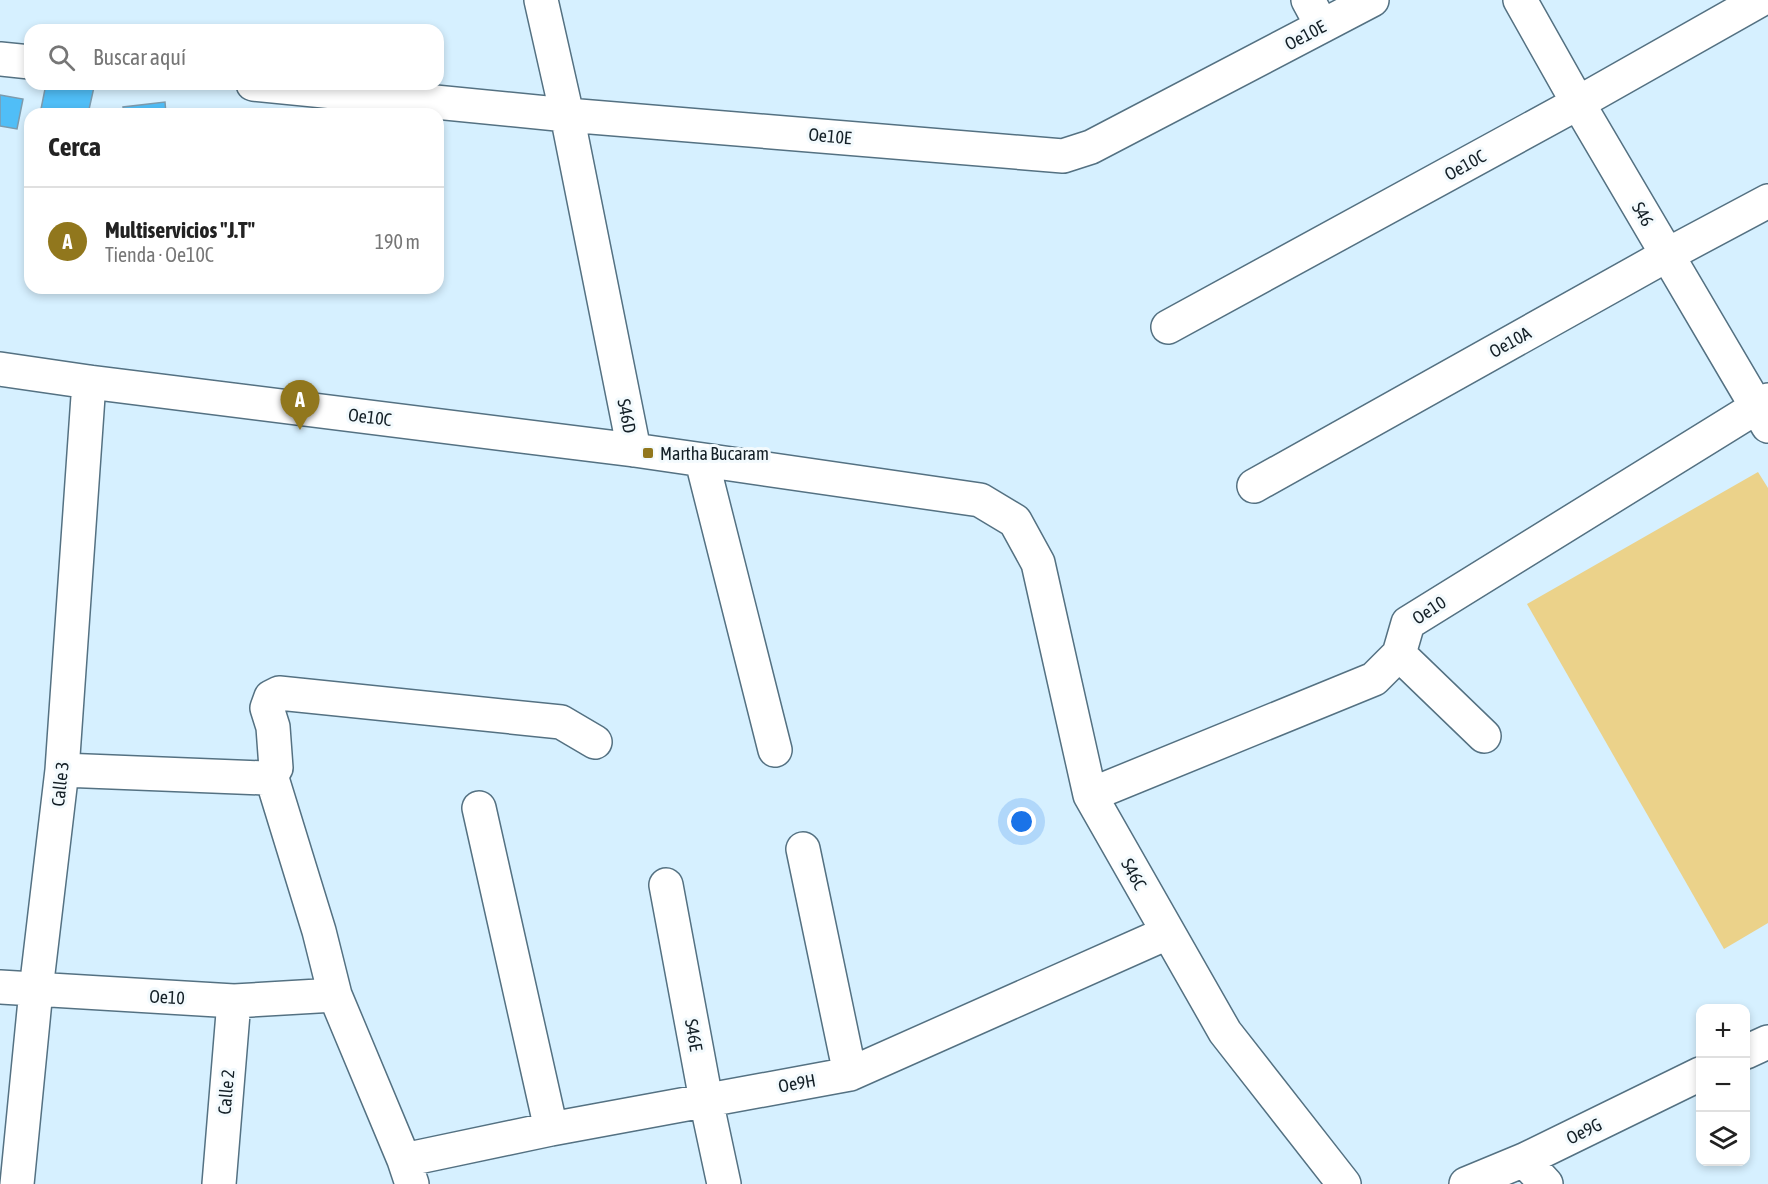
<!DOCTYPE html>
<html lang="es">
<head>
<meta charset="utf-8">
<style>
  body { margin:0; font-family:"Asap Condensed",sans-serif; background:#f2f2f2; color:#222 }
  .controls { position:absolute; right:18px; bottom:18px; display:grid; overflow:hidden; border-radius:12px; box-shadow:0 3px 9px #0003 }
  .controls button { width:54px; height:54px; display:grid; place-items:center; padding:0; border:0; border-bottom:2px solid #e0e0e0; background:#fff; color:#222; font:30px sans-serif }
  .you { position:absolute; left:1022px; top:822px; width:21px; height:21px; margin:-15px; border:4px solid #fff; border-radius:50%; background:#1a73e8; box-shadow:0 0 0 9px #1a73e833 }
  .badge { display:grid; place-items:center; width:39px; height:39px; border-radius:50%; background:#91771d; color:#fff; font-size:20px; font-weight:700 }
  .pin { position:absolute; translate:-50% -50px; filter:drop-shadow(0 2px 3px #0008) }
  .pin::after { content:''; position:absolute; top:32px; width:21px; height:18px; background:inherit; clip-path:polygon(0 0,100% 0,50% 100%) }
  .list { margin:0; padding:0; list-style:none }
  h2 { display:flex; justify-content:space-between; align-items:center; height:78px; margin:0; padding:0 24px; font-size:26px }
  h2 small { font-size:20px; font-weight:400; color:#767676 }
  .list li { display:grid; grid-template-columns:39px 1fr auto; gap:18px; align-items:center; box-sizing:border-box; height:108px; padding:0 24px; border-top:2px solid #e0e0e0 }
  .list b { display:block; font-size:22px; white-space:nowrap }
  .list p { margin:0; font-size:20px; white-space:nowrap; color:#767676 }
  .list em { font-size:20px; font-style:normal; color:#767676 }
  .icon { flex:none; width:33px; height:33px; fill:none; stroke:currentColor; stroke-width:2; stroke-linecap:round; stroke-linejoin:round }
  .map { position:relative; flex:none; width:1768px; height:1184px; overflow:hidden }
  .search { position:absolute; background:#fff; box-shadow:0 3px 9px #0003; left:24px; top:24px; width:420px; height:66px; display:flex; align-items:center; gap:15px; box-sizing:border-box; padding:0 21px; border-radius:18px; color:#767676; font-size:22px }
  .panel { position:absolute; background:#fff; box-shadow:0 3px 9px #0003; left:24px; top:108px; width:420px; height:186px; border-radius:18px }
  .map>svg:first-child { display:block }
</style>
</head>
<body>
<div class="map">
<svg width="1768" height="1184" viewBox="0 0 1768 1184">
  <rect width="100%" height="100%" fill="#d6f0ff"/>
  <path fill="#ebd28a" d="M 1758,472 L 1768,488 L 1768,923 L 1724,949 L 1527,604 Z"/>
  <path fill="#50bef7" stroke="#7d9bad" stroke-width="1.5" d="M 46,84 L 79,84 L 94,87 L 88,114 L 40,114 Z
    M 0,95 L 23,99 L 17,129 L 0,126 Z
    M 165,102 L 166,114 L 124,114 L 123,107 Z"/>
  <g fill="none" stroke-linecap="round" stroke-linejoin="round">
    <g stroke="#547182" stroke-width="36">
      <path id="street" d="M 541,0 L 567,115 L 634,450
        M 1308,0 L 1322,26
        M 1520,0 L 1578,103 L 1768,426
        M 0,59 L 30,62
        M 253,84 L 567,115 L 1063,156 L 1091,147 L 1372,0
        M 1168,327 L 1578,103 L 1760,0
        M 0,369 L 89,382 L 634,450 L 980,500 L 1015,521 L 1038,563 L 1090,795 L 1225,1032 L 1344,1184
        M 702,461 L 775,750
        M 1254,486 L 1667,255 L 1768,201
        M 1399,654 L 1484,736
        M 62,770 L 264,778 L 271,775 L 276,768 L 273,727 L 267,708 L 271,697 L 279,693 L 561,722 L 595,742
        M 271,775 L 319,931 L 335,995 L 404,1160 L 412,1184
        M 1090,795 L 1374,679 L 1399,654 L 1408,623 L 1768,400
        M 479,808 L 551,1129
        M 803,849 L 850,1074
        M 666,885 L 706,1100 L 724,1184
        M 0,987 L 234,1001 L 335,995
        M 1746,1052 L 1768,1042
        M 404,1160 L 551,1129 L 850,1074 L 1167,933
        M 1524,1160 L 1546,1184
        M 17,1184 L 36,990 L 62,770 L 89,382
        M 219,1184 L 234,1001
        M 1466,1184 L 1524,1160 L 1700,1074"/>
    </g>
    <use href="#street" stroke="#fff" stroke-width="33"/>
  </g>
  <rect fill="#91771d" stroke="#f3fafd" stroke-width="2" x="642" y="447" width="12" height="12" rx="3"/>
  <g text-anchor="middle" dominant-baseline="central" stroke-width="6" stroke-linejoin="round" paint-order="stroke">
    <g font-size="18" fill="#131f26" stroke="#f3fafd">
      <text transform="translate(1305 35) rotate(-28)">Oe10E</text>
      <text transform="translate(830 136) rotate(5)">Oe10E</text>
      <text transform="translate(1465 165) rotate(-29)">Oe10C</text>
      <text transform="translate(1643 214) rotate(60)">S46</text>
      <text transform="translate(1510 342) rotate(-29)">Oe10A</text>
      <text transform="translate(627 416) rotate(79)">S46D</text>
      <text transform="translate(370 417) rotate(7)">Oe10C</text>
      <text transform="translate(1429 610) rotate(-33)">Oe10</text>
      <text transform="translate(60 784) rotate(-84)">Calle 3</text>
      <text transform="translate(1134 874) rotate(61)">S46C</text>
      <text transform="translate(167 997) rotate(3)">Oe10</text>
      <text transform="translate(694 1035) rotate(80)">S46E</text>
      <text transform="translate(797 1083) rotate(-10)">Oe9H</text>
      <text transform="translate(226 1092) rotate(-85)">Calle 2</text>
      <text transform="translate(1584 1131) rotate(-26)">Oe9G</text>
    </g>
    <g font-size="18" fill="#131f26" stroke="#f3fafd" text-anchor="start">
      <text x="660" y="453">Martha Bucaram</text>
    </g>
  </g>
</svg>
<div class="controls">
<button>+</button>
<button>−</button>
<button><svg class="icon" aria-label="layers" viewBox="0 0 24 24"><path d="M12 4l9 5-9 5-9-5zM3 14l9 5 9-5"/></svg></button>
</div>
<div class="you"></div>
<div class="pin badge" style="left:300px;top:430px">A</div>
<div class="search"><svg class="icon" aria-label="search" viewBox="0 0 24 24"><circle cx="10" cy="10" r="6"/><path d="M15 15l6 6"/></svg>Buscar aquí</div>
<section class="panel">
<h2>Cerca<small></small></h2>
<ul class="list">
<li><span class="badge">A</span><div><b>Multiservicios &quot;J.T&quot;</b><p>Tienda · Oe10C</p></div><em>190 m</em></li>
</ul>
</section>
</div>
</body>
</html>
